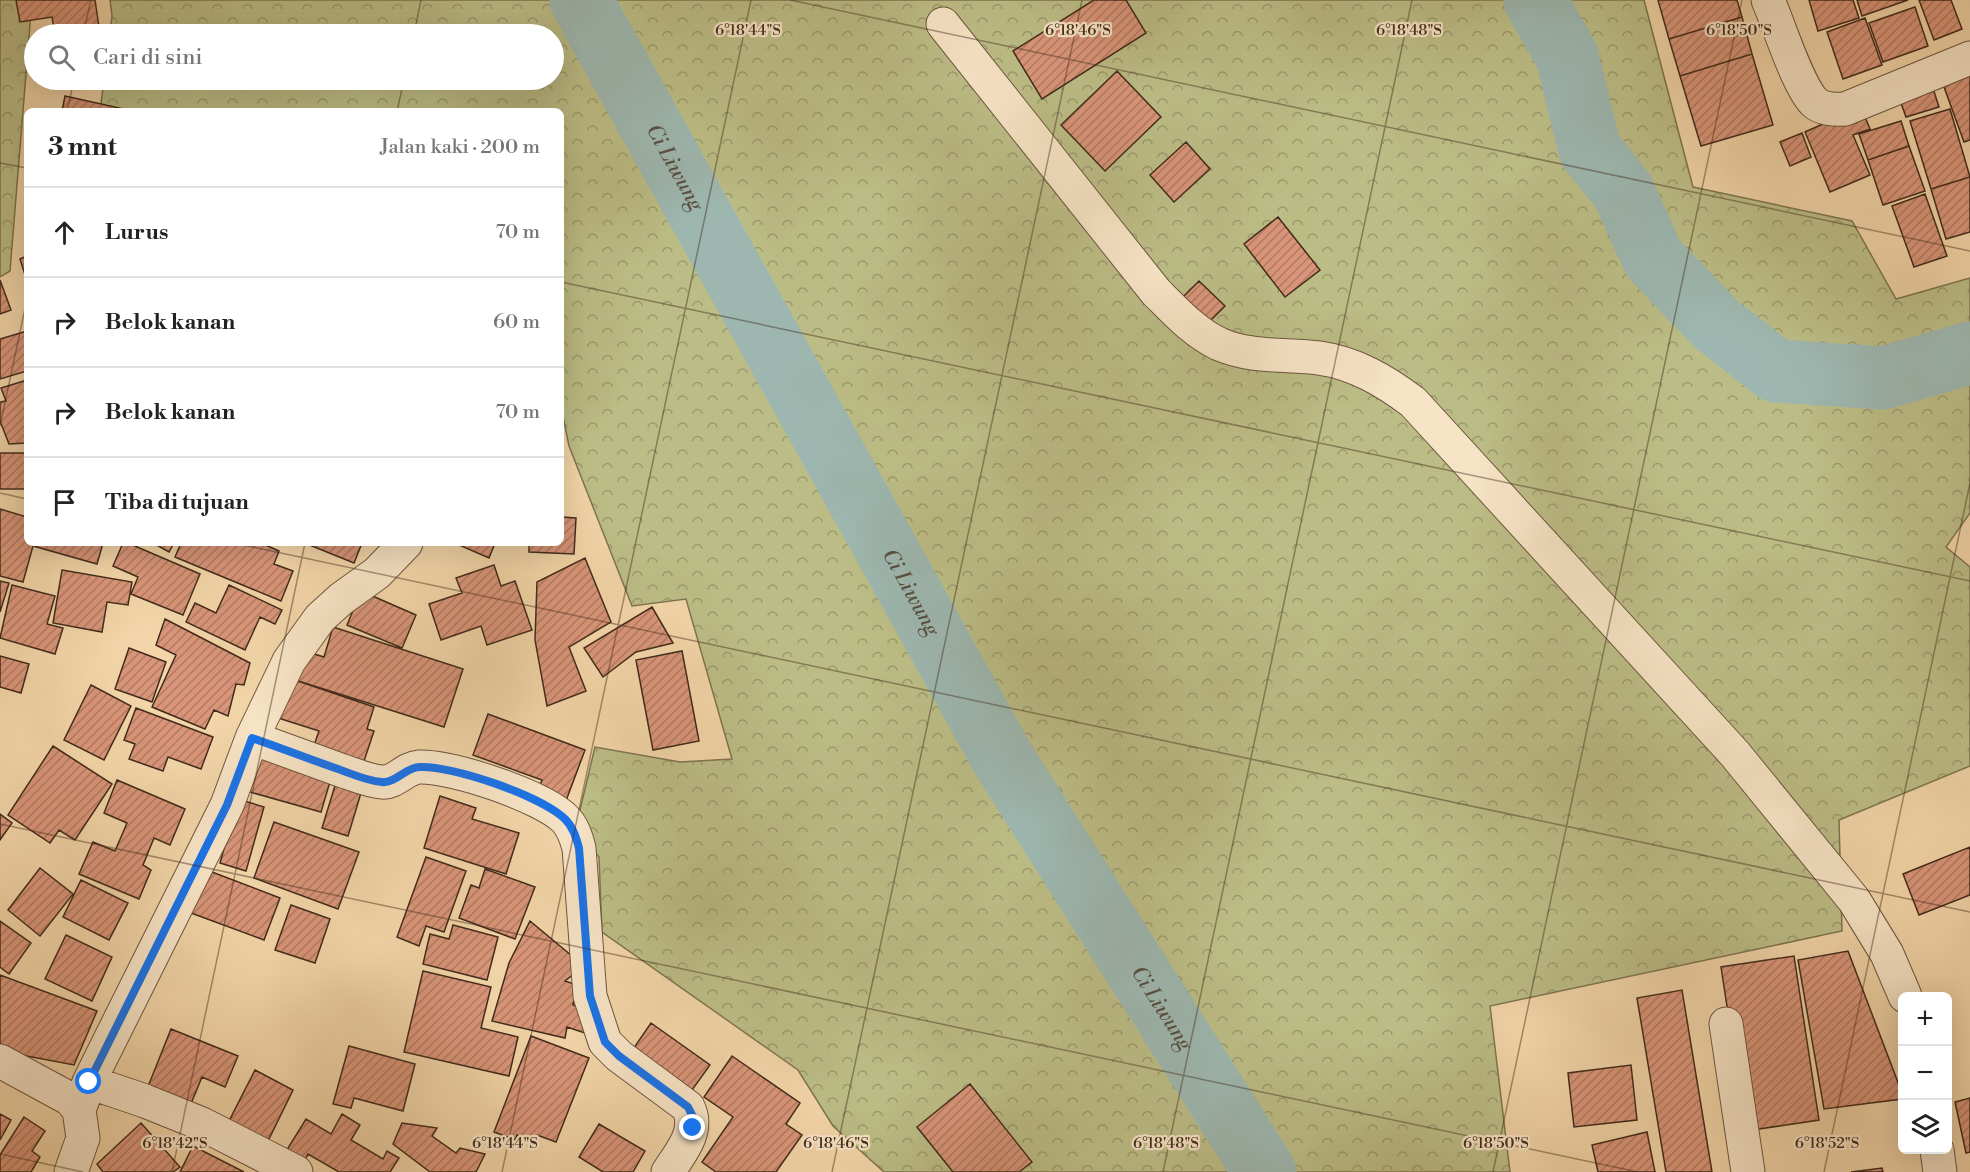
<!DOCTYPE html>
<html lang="id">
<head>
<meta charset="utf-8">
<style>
  body { margin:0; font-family:"Libre Bodoni",serif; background:#f2f2f2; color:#222 }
  .controls { position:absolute; right:18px; bottom:18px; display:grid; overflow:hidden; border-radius:9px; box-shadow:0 6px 24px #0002 }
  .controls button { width:54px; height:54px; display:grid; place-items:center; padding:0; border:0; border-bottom:2px solid #e0e0e0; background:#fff; color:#222; font:30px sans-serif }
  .stop { position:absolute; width:18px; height:18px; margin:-14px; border:4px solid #1a73e8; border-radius:50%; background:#fff }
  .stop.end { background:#1a73e8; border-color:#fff; box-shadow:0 2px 6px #0008 }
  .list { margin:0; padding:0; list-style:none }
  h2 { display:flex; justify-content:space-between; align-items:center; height:78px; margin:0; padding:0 24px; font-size:26px }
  h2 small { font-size:20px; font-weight:400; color:#767676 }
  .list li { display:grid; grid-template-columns:39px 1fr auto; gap:18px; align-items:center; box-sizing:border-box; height:90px; padding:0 24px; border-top:2px solid #e0e0e0 }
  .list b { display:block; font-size:22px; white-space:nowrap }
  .list em { font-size:20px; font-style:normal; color:#767676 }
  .icon { flex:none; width:33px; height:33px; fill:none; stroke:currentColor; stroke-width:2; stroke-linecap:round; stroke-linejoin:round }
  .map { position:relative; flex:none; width:1970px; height:1172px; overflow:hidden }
  .search { position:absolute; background:#fff; box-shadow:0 6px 24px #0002; left:24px; top:24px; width:540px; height:66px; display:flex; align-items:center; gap:15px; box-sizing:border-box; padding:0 21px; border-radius:33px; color:#767676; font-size:22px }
  .panel { position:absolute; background:#fff; box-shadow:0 6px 24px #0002; left:24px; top:108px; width:540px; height:438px; border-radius:9px }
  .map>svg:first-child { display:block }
</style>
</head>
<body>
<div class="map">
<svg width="1970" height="1172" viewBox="0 0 1970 1172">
  <defs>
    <pattern id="forest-crowns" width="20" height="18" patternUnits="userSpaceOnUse" patternTransform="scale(1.5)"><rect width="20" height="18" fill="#bcbd86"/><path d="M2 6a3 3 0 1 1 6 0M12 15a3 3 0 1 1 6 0" fill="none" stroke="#9a9a6d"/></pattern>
    <pattern id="building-hatch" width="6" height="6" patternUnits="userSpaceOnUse" patternTransform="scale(1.5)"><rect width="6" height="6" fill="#d99579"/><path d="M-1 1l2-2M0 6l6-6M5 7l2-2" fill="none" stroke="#b27a62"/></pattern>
  </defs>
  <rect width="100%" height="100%" fill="#f2d5a8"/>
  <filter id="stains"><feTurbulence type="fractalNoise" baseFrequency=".00333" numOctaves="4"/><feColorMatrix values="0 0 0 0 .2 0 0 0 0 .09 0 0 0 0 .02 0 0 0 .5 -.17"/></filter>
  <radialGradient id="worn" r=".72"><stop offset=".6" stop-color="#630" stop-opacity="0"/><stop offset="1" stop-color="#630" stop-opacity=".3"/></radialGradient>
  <path fill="url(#forest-crowns)" stroke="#7e7450" stroke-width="1.5" d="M 0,0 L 32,0 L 10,271 L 0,277 Z
    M 110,0 L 1644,0 L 1693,187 L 1852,221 L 1896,299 L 1970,278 L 1970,513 L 1946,547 L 1970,567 L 1970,766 L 1839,820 L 1842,931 L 1490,1006 L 1510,1172 L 884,1172 L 833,1126 L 798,1070 L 602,932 L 599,857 L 575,831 L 595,747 L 680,762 L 732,759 L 686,599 L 632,606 L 569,446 L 561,407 L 561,111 L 100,111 L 104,80 L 554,80 L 554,34 L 110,34 L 112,16 Z"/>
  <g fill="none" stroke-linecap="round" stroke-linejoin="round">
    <g stroke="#9db7b0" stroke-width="63">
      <path id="s1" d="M 581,0 L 1003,759 L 1265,1172"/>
      <path d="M 1535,0 L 1567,56 L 1590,150 L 1623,191 L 1653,258 L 1716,324 L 1776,371 L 1883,378 L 1970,353"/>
    </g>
  </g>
  <path fill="url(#building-hatch)" stroke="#412b1b" stroke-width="1.5" d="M 16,0 L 95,0 L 100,34 L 55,34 L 52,17 L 20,22 Z
    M 1094,0 L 1126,0 L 1146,33 L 1042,99 L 1013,51 Z
    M 1658,0 L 1737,0 L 1742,17 L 1669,39 Z
    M 1809,0 L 1853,0 L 1859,18 L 1818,31 Z
    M 1857,0 L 1908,0 L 1862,16 Z
    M 1919,0 L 1951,0 L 1962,29 L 1934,40 Z
    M 1915,7 L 1928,46 L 1883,62 L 1869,23 Z
    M 1742,17 L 1752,54 L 1680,76 L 1669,39 Z
    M 1865,18 L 1882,65 L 1843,79 L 1827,32 Z
    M 1752,54 L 1773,125 L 1701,146 L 1680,76 Z
    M 1970,64 L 1970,140 L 1964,142 L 1940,76 Z
    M 1117,71 L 1161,117 L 1105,171 L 1061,125 Z
    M 1930,79 L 1939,107 L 1906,117 L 1896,89 Z
    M 65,96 L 124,109 L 124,111 L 62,111 Z
    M 1861,107 L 1870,129 L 1853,135 L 1870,175 L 1830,192 L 1805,132 Z
    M 1950,109 L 1970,177 L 1931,189 L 1910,121 Z
    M 1901,121 L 1909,146 L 1868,160 L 1859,134 Z
    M 1802,133 L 1811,157 L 1790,166 L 1780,142 Z
    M 1186,142 L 1210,169 L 1174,202 L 1150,175 Z
    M 1909,146 L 1925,191 L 1883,205 L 1868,160 Z
    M 1970,177 L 1970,232 L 1946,239 L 1931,189 Z
    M 1925,194 L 1947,256 L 1914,267 L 1892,206 Z
    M 1278,217 L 1320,270 L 1285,297 L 1244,244 Z
    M 27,256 L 27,281 L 20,259 Z
    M 0,280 L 11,310 L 0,314 Z
    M 1199,281 L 1225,306 L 1209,322 L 1183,297 Z
    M 27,331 L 27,371 L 0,379 L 0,339 Z
    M 27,380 L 27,443 L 9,444 L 0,421 L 0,402 L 6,401 L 1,388 Z
    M 0,453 L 27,453 L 26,489 L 0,489 Z
    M 0,509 L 27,517 L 27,543 L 103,543 L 97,564 L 33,546 L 23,582 L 0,576 Z
    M 561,517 L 576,518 L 574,554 L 529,552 L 529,543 L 561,543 Z
    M 123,543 L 128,543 L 200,574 L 183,615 L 131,594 L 138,577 L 113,566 Z
    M 153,543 L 174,543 L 169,552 Z
    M 181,543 L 261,543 L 279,551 L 274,564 L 293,571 L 281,601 L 175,557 Z
    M 307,543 L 362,543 L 354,563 L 307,544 Z
    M 460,543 L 495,543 L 489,558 L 459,545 Z
    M 585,558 L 611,622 L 569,647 L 586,691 L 547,706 L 535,640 L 537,582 Z
    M 494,565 L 501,586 L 515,581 L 532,630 L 487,645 L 481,626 L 441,640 L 429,604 L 462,593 L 456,578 Z
    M 62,570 L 132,582 L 128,605 L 107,602 L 102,632 L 53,623 Z
    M 0,581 L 9,583 L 0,612 Z
    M 12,585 L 55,596 L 47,624 L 63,628 L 55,654 L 0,638 Z
    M 229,585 L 282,610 L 275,624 L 260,617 L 245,650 L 186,622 L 195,603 L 216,613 Z
    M 361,591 L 416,615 L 402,648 L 347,625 Z
    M 652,607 L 673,643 L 636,652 L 603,677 L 584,648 Z
    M 165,619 L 250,663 L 244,685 L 236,684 L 228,716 L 214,710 L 205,729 L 152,707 L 176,655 L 156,645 Z
    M 333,627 L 463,669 L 444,727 L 292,679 L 301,650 L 324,657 Z
    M 129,648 L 166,662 L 152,702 L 115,689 Z
    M 682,651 L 699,741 L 653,750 L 636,660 Z
    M 0,656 L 29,664 L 21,693 L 0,687 Z
    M 286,677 L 374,707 L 367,729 L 374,731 L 361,770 L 311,754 L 319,731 L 272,716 Z
    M 91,685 L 131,706 L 104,760 L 64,740 Z
    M 136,708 L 213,737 L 201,769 L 168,757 L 163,771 L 129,759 L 135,744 L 124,740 Z
    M 488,714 L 585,750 L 564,806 L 536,796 L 542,780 L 473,755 Z
    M 53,746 L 112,784 L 75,840 L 59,830 L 50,843 L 8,815 Z
    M 253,752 L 332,775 L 321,812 L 243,790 Z
    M 338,776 L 364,783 L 348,836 L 322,828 Z
    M 117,780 L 185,809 L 170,845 L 154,838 L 143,865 L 151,870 L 139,899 L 79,874 L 93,842 L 115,851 L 127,823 L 104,813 Z
    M 440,796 L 476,808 L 472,819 L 519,833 L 506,874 L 424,848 Z
    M 238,799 L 264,807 L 246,871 L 220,863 Z
    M 0,814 L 12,823 L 0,840 Z
    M 274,822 L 359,852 L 338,909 L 254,878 Z
    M 1970,847 L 1970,895 L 1919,915 L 1903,874 Z
    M 426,857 L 466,871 L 444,932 L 426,926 L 419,946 L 397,937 Z
    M 199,867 L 280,898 L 264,940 L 183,910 Z
    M 40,868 L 73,894 L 40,936 L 8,910 Z
    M 485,869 L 535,887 L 515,939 L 459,918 L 471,885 L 479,888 Z
    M 81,880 L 128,903 L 109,940 L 63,917 Z
    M 291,905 L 330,919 L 315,963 L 275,950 Z
    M 0,921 L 31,943 L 9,974 L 0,967 Z
    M 530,921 L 584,966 L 565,981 L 577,985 L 573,1005 L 595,1012 L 591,1035 L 567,1027 L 565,1038 L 492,1021 L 509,963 Z
    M 453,925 L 498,937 L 487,980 L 423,964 L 430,934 L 449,939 Z
    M 66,935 L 112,957 L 92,1001 L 45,979 Z
    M 1848,951 L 1902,1093 L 1902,1099 L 1824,1109 L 1798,960 Z
    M 1794,956 L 1819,1120 L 1746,1131 L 1721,967 Z
    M 423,971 L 491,987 L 481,1028 L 518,1037 L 509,1076 L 404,1052 Z
    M 0,975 L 97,1011 L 74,1065 L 11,1053 L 0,1047 Z
    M 1682,990 L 1712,1172 L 1666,1172 L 1637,998 Z
    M 651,1023 L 710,1065 L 687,1097 L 629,1055 Z
    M 171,1029 L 238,1056 L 225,1087 L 202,1077 L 190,1106 L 147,1089 Z
    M 531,1036 L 589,1058 L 556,1142 L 537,1135 L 535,1142 L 517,1135 L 515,1140 L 494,1132 Z
    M 349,1046 L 415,1064 L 403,1111 L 354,1098 L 351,1108 L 333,1104 Z
    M 732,1056 L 800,1103 L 786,1124 L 802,1135 L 776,1172 L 716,1172 L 702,1162 L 733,1117 L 704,1097 Z
    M 1631,1065 L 1637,1120 L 1574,1127 L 1568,1073 Z
    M 255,1070 L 293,1090 L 267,1143 L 228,1123 Z
    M 970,1084 L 1032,1162 L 1019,1172 L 953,1172 L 917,1127 Z
    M 1970,1098 L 1970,1152 L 1966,1153 L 1955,1102 Z
    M 0,1114 L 11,1120 L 0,1140 Z
    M 342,1114 L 360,1125 L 351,1140 L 383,1159 L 387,1151 L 399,1158 L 390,1172 L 339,1172 L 308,1154 L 303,1164 L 285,1153 L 306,1119 L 331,1134 Z
    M 24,1117 L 45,1131 L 32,1151 L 40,1157 L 31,1172 L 0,1172 L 0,1155 Z
    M 141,1123 L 180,1167 L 173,1172 L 103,1172 L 97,1164 Z
    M 402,1123 L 437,1128 L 432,1136 L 456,1153 L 460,1148 L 485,1154 L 476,1172 L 430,1172 L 393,1144 Z
    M 599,1124 L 645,1151 L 633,1172 L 603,1172 L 579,1157 Z
    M 1647,1132 L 1655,1172 L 1598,1172 L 1592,1145 Z
    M 193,1146 L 244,1172 L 180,1172 Z
    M 1882,1168 L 1883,1172 L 1851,1172 Z"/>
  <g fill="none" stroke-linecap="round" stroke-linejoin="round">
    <g stroke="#6d563e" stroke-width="35">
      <path id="minor" d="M 1768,0 C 1779,25 1797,84 1814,102 C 1821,109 1835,110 1845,109 L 1970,58
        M 943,24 L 1156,292 C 1175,311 1194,332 1219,344 C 1251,358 1285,354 1319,358 C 1355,363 1385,381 1413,402 L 1735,754 L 1854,900 L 1887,954 L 1905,996
        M 252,738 C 282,749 312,760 343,771 C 355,775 369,781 382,782 C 394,784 405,768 419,767 C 452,766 542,796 565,819 C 573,827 576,837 579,848 L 590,996 L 605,1042 L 619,1056 L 688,1107 C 700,1131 681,1152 668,1172
        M 1726,1024 L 1748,1172
        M 0,1061 L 70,1099 L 79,1110 L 83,1138 L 71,1172
        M 89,1082 L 145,1101 L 202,1124 L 296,1172
        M 79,1110 L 89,1082 L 227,805 L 252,738 L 289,661 L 320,618 L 341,599 L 377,573 L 406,543
        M 1937,1150 L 1940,1172"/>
    </g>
    <use href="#minor" stroke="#f7e4c6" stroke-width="33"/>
  </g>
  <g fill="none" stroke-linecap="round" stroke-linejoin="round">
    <path stroke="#1a73e8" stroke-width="8" d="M 89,1082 L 227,805 L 252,738 C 281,748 309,759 338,769 C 352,774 367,781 382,782 C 394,784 405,768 419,767 C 452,765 541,796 565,819 C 573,827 576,837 579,848 L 590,996 L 605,1042 L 619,1056 L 688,1107 L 693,1117 L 693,1128"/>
  </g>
  <path fill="none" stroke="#412b1b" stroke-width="1.5" stroke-opacity="0.45" d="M 790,0 L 1970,251M 83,34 L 91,0M 414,34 L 421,0M 67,111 L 74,80M 397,111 L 404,80M 0,163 L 27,168M 561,282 L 1970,581M 0,426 L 27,299M 0,493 L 27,499M 234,543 L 1970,912M 0,824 L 1638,1172M 0,1154 L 83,1172M 172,1172 L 305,543M 502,1172 L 751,0M 832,1172 L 1082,0M 1163,1172 L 1412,0M 1493,1172 L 1742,0M 1824,1172 L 1970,483"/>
  <g text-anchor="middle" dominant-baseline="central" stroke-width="4.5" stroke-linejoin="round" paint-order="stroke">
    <g font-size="21" font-style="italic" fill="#584e40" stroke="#f7e4c6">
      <text stroke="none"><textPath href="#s1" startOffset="192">Ci Liwung</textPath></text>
      <text stroke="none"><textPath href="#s1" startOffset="678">Ci Liwung</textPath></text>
      <text stroke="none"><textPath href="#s1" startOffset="1164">Ci Liwung</textPath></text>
    </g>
  </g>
  <g font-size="15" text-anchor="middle" fill="#412b1b" stroke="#f7e4c6" stroke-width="4.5" stroke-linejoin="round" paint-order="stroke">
    <text x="748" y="35">6°18'44"S</text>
    <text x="1078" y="35">6°18'46"S</text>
    <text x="1409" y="35">6°18'48"S</text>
    <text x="1739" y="35">6°18'50"S</text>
    <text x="175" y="1148">6°18'42"S</text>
    <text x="505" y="1148">6°18'44"S</text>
    <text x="836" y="1148">6°18'46"S</text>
    <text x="1166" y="1148">6°18'48"S</text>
    <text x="1496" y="1148">6°18'50"S</text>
    <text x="1827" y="1148">6°18'52"S</text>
  </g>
  <rect width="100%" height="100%" filter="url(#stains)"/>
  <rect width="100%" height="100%" fill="url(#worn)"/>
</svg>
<div class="controls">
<button>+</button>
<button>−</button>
<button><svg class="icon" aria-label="layers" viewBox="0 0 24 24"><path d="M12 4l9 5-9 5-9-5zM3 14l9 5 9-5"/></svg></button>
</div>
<div class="stop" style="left:89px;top:1082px"></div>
<div class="stop end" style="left:693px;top:1128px"></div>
<div class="search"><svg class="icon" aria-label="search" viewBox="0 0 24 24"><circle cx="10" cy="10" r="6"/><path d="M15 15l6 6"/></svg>Cari di sini</div>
<section class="panel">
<h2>3 mnt<small>Jalan kaki · 200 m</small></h2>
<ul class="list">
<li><svg class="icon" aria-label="ahead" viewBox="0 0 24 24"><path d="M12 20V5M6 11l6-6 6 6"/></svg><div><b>Lurus</b></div><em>70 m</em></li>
<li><svg class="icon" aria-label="right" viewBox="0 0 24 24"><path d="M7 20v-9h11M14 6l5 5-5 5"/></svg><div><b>Belok kanan</b></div><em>60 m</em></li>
<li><svg class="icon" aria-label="right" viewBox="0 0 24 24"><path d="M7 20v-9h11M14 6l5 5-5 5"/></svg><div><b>Belok kanan</b></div><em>70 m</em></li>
<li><svg class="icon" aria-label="arrive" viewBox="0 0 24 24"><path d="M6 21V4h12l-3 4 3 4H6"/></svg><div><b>Tiba di tujuan</b></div></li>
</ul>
</section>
</div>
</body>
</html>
